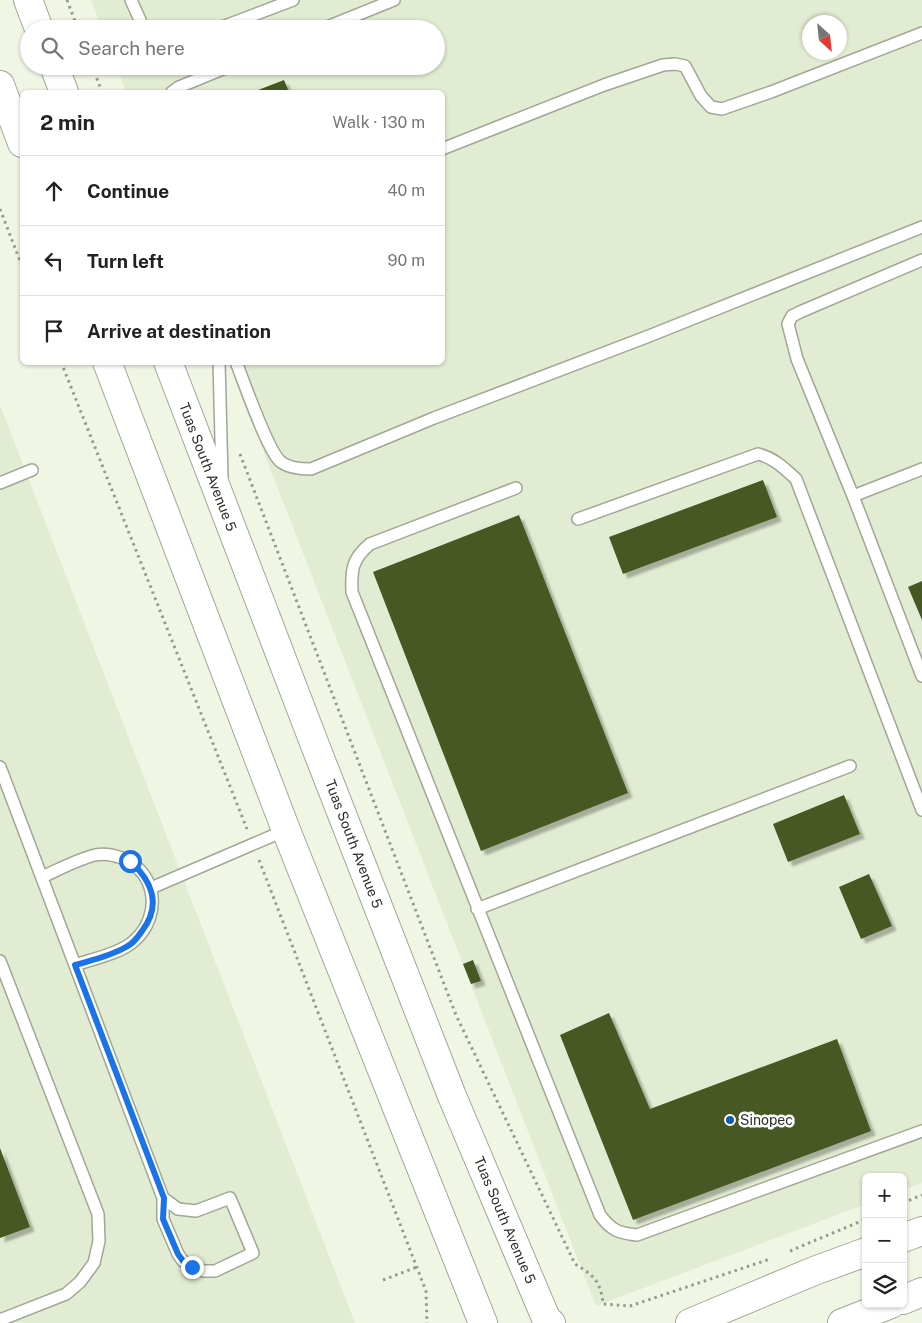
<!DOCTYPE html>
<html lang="en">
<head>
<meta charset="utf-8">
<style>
  body { margin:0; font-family:"Public Sans",sans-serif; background:#f6f6f6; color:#222 }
  .controls { position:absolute; right:15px; bottom:15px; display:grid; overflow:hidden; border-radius:8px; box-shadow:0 1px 4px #0004 }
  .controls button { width:45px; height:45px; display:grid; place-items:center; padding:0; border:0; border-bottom:1px solid #e0e0e0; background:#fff; color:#222; font:25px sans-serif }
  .compass { position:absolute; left:802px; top:15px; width:45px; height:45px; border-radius:50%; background:#fff; box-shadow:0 1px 4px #0004; rotate:153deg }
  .stop { position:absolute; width:15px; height:15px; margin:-11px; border:4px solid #1a73e8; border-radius:50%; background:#fff }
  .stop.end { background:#1a73e8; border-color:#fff; box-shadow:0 1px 5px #0008 }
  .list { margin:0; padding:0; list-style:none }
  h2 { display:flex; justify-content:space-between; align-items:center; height:65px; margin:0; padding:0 20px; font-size:21px }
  h2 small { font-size:16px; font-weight:400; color:#767676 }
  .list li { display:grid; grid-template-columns:32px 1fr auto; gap:15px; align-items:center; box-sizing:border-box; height:70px; padding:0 20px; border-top:1px solid #e0e0e0 }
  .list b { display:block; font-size:19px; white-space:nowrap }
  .list em { font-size:16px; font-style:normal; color:#767676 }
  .icon { flex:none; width:28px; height:28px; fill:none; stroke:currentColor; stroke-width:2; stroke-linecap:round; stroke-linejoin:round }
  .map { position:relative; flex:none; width:922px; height:1323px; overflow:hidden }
  .search { position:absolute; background:#fff; box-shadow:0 1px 4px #0004; left:20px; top:20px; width:425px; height:55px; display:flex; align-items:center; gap:12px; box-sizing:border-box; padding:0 18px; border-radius:28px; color:#767676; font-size:19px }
  .panel { position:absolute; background:#fff; box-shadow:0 1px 4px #0004; left:20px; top:90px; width:425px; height:275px; border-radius:8px }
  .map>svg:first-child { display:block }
</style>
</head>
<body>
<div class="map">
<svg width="922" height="1323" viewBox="0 0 922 1323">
  <defs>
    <filter id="shadow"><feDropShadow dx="4.5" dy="4.5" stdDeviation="1" flood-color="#0004"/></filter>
  </defs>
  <rect width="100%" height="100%" fill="#eff6e4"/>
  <path fill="#e2ecd2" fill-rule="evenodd" d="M 91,0 L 922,0 L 922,1183 L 903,1190 L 903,1177 L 866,1177 L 866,1204 L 596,1306 L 229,363 L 442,362 L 442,92 L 126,92 L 116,66 L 436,66 L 436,29 L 102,29 ZM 810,22 L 840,22 L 840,52 L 810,52 Z
    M 0,405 L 355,1323 L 0,1323 Z"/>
  <path fill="#465821" filter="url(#shadow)" d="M 284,80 L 289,92 L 253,92 Z
    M 763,480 L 777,517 L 623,574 L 609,537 Z
    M 519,515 L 628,793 L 481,851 L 373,572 Z
    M 922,581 L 922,620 L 908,587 Z
    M 844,795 L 860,834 L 788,862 L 773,824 Z
    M 869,874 L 892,926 L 861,939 L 839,887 Z
    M 473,960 L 481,981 L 471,984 L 463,964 Z
    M 609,1013 L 650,1109 L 837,1039 L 871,1131 L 633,1220 L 560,1035 Z
    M 0,1148 L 30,1227 L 0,1238 Z"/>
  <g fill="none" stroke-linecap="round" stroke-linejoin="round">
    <g stroke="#a0a796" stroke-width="14">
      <path id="service" d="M 131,0 L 144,29
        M 217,29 L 293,0
        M 322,29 L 394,0
        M 172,92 L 179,87 L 230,66
        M 442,149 L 604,85 L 663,65 L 675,64 L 685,66 L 701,96 L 711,107 L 722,109 L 771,92 L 922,33
        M 922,260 L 800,312 L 792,316 L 788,324 L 797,359 L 853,496 L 922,676
        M 219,362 L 222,478
        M 236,362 C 244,382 268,452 281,462 C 289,468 302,469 311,469 L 434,418 L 649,336 L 922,227
        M 0,483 L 32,470
        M 516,488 L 370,544 C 352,559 351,570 352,592 L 600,1215 C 611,1230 618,1233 637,1235 L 922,1131
        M 853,496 L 922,469
        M 578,519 L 758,454 C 774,458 784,468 796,479 L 922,810
        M 0,767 L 163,1198 L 163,1219 L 178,1254 L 183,1261 L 192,1267 L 204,1271 L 215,1271 L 253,1253 L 230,1198 L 196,1211 L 178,1209 L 163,1198
        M 42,877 C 58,870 78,859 95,855 C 104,853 114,855 122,858 C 157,872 162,915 135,940 C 122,953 93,959 75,965
        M 151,888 L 286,830
        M 477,909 L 850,766
        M 0,961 L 98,1214 L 99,1241 L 94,1263 L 80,1282 L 66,1294 L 0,1320"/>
    </g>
    <g stroke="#a0a796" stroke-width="30">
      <path id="tertiary" d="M 28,0 L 39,29
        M 54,66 L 64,92
        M 0,85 L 22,143
        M 107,362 L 286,830 L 483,1323
        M 168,362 L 313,740 L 452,1096 L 548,1323"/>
    </g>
    <g stroke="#a0a796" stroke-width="30">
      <path id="secondary" d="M 903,1238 L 922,1231
        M 903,1300 L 922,1292
        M 547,1320 L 551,1323
        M 690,1323 L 814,1271 L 866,1252
        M 842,1323 L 891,1304"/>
    </g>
    <path stroke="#959b8e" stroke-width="3" stroke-dasharray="2.5 4" stroke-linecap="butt" d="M 67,0 L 78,29
      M 92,66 L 102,92
      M 0,209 L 22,266
      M 61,362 L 247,829
      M 240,454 L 456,1015 L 575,1264 C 593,1275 601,1281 603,1304 L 630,1306 L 770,1259
      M 259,860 L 426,1291 L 427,1323
      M 903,1203 L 922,1195
      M 790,1251 L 866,1219
      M 383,1280 L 417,1267"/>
    <use href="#service" stroke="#fff" stroke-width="11"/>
    <use href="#tertiary" stroke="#fff" stroke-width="28"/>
    <use href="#secondary" stroke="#fff" stroke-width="28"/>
  </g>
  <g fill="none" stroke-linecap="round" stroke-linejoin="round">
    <path stroke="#1a73e8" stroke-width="6" d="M 130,861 C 152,881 162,905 142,931 C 138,937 133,944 126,947 C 111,956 92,960 75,965 L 164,1198 L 163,1219 L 178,1254 L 183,1261 L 192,1267"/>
  </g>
  <circle fill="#115dac" stroke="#fff" stroke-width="2" cx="730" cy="1120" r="5"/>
  <g text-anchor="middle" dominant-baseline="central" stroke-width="5" stroke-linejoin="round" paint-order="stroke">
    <g font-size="14" fill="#2b2e27" stroke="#fff">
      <text transform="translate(208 467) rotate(69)">Tuas South Avenue 5</text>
      <text transform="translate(354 844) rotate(69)">Tuas South Avenue 5</text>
      <text transform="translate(505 1220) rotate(67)">Tuas South Avenue 5</text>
    </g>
    <g font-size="14" fill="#2b2e27" stroke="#fff" text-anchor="start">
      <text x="740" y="1120">Sinopec</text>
    </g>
  </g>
</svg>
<div class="controls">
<button>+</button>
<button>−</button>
<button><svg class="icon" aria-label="layers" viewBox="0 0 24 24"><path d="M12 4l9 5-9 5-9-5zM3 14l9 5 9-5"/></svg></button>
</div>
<svg class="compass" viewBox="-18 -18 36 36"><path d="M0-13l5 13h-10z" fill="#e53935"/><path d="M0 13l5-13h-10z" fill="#767676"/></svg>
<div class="stop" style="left:130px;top:861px"></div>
<div class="stop end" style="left:192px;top:1267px"></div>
<div class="search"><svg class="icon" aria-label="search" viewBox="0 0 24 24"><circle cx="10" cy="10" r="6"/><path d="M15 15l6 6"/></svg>Search here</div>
<section class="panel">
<h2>2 min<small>Walk · 130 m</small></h2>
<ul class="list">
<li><svg class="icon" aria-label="ahead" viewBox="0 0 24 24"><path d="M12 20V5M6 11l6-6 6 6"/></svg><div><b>Continue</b></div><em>40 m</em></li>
<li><svg class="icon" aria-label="left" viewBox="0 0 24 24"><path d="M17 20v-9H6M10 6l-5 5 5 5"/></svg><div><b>Turn left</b></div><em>90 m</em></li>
<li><svg class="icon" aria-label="arrive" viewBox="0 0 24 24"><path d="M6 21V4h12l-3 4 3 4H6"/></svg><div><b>Arrive at destination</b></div></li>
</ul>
</section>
</div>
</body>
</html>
